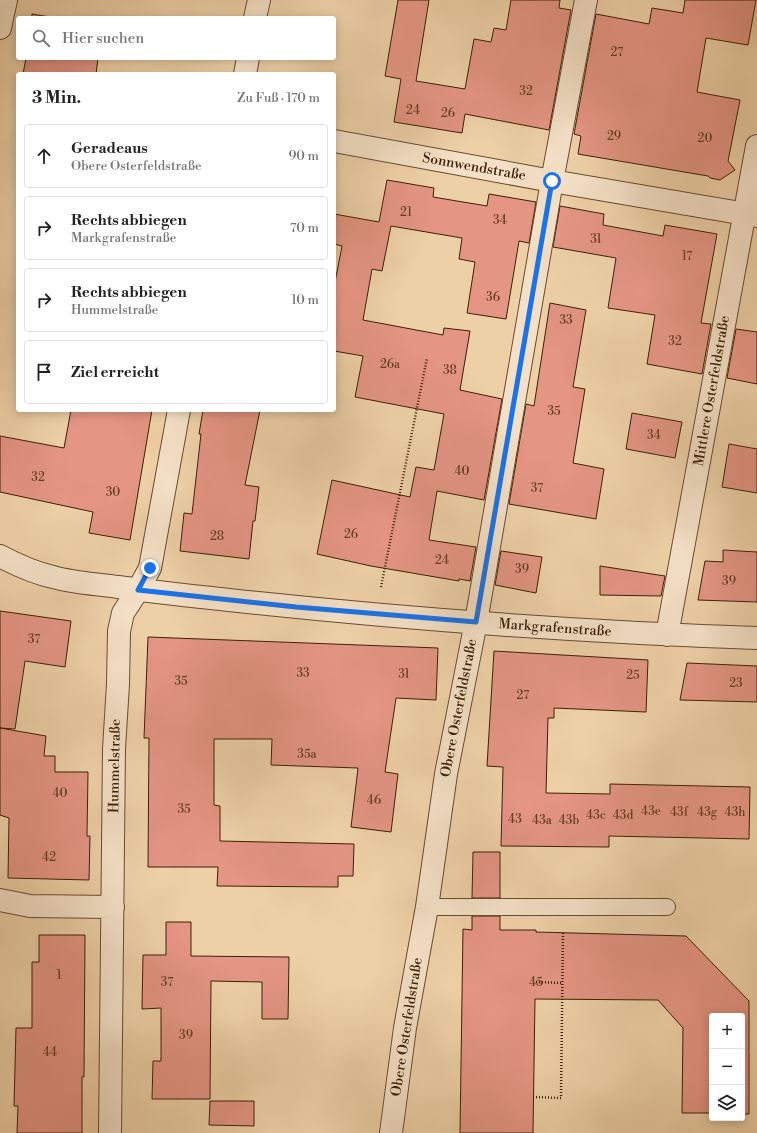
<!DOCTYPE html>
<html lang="de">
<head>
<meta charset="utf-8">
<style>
  body { margin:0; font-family:"Libre Bodoni",serif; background:#f2f2f2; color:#222 }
  .controls { position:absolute; right:12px; bottom:12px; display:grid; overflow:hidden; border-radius:4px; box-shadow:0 2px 10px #0003 }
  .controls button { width:36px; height:36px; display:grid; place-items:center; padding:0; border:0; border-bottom:1px solid #e0e0e0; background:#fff; color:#222; font:20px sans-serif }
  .stop { position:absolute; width:12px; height:12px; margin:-9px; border:3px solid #1a73e8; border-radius:50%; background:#fff }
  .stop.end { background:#1a73e8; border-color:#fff; box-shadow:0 1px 4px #0008 }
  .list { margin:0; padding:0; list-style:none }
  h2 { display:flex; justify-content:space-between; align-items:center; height:52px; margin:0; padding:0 16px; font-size:17px }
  h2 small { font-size:13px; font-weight:400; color:#767676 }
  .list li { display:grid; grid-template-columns:26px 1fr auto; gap:12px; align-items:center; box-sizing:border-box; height:64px; margin:0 8px 8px; padding:0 8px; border:1px solid #e0e0e0; border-radius:4px }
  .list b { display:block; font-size:15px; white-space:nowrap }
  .list p { margin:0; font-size:13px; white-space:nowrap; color:#767676 }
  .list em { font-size:13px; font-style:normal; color:#767676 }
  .icon { flex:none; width:22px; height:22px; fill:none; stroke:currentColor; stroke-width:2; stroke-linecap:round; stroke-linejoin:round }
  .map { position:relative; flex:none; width:757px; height:1133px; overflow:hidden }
  .search { position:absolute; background:#fff; box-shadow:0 2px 10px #0003; left:16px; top:16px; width:320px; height:44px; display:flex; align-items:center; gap:10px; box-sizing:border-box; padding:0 14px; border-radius:4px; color:#767676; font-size:15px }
  .panel { position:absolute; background:#fff; box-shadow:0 2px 10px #0003; left:16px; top:72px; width:320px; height:340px; border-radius:4px }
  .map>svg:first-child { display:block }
</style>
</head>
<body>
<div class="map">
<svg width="757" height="1133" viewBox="0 0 757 1133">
  <rect width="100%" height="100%" fill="#eed0a7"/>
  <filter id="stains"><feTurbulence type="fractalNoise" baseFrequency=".005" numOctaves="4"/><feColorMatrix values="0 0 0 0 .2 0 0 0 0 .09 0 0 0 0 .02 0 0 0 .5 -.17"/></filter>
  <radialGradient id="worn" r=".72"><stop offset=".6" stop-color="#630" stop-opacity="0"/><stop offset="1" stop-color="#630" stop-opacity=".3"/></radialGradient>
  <path fill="#e49583" stroke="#3d2006" d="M 398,0 L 429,0 L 416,81 L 465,89 L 474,39 L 491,42 L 494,28 L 506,30 L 511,0 L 560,0 L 559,8 L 571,10 L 549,130 L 465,114 L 462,133 L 394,122 L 401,79 L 385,76 Z
    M 685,0 L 756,0 L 748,45 L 706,38 L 697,92 L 740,100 L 728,161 L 735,170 L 720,180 L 710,178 L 708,176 L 578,154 L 581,136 L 574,134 L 596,14 L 649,24 L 652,8 L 683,13 Z
    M 32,14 L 56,18 L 32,18 Z
    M 26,58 L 98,58 L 96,74 L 23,74 Z
    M 387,180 L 434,188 L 433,197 L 487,206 L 489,194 L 536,202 L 529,243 L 519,241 L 506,319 L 467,313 L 475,262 L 459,259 L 462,238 L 391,226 L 382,271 L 372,269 L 363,320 L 443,335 L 444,328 L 470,331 L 460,390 L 502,399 L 484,500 L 437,491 L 429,540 L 476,547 L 470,581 L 459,579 L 459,581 L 371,566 L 317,554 L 332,480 L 410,497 L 416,467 L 434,470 L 444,414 L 355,397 L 363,356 L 334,351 L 334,287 L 342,246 L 334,244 L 334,214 L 379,222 Z
    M 560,206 L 604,214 L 603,225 L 663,236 L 665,225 L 717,234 L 701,323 L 711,324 L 702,374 L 647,364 L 655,315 L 608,308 L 616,258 L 553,247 Z
    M 550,303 L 586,310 L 573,387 L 585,389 L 573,463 L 604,469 L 596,519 L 509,504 L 526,404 L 534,406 Z
    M 736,329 L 757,332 L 757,384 L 727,378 Z
    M 71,410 L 152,410 L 130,540 L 89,533 L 93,512 L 0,492 L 0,436 L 64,448 Z
    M 203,410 L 260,410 L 245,485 L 259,487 L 255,521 L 253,521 L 249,559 L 180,551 L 184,513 L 192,514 L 201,434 L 199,434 Z
    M 632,413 L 682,422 L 675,458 L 626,449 Z
    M 729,444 L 757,449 L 757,493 L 722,487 Z
    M 723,550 L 757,552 L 757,602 L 698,600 L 705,561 L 723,562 Z
    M 501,551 L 542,557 L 536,593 L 495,585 Z
    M 600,566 L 665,576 L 661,596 L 600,595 Z
    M 0,611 L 71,621 L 65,667 L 25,661 L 15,729 L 0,728 Z
    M 148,637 L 438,648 L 436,700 L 396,698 L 385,772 L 398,774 L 391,832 L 351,827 L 358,768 L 271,765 L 272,739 L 214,739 L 214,805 L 220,806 L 220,841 L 354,844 L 353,876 L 338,876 L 338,887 L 217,886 L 218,867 L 148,867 L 149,738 L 144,738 Z
    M 494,651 L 648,660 L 646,712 L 554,708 L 554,718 L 548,718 L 546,793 L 610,794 L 610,784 L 750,787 L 749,839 L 609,836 L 609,847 L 501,846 L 503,767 L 487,766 Z
    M 687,663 L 757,666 L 757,702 L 680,700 Z
    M 0,728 L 46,736 L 44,756 L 55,756 L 55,772 L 88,772 L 87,836 L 90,836 L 89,880 L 8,878 L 9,818 L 0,815 Z
    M 473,852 L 500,852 L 500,898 L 472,898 Z
    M 472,916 L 500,916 L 500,930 L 536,930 L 536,932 L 686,936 L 749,1001 L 749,1114 L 742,1114 L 742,1016 L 712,1016 L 712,1113 L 682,1113 L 683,1028 L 658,1000 L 535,999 L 533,1133 L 460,1133 L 463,929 L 472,930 Z
    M 166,922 L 191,922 L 191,956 L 289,957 L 288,1019 L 262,1019 L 262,982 L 211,981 L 210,1099 L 152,1099 L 153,1061 L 161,1061 L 161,1008 L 142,1009 L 143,955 L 166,955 Z
    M 39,935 L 85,935 L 84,1077 L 82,1077 L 82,1133 L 17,1133 L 18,1106 L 14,1106 L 16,1028 L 32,1028 L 32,962 L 39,962 Z
    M 210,1101 L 254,1101 L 254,1126 L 209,1125 Z"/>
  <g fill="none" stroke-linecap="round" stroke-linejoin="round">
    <g stroke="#694c2e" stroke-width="18">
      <path id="service" d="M 427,907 L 667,907"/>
    </g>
    <g stroke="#694c2e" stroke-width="24">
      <path id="minor" d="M 255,18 L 259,0
        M 0,28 L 6,0
        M 245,74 L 248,58
        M 334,141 L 552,181 L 757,216
        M 0,556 C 17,565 35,573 53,577 C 74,583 97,584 118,587 C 155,592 192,596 229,600 C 404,619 581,632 757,638
        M 667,635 L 757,146
        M 0,900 L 30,906 L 113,907
        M 110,1133 L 114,749 L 118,684 L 119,631 L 123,613 L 138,590 L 150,568 L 179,410
        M 391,1133 L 405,1028 L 427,907 L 446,774 L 476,622 L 552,181 L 586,0"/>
    </g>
    <path stroke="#3d2006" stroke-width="2.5" stroke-dasharray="1 2" stroke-linecap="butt" d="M 381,587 L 427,358
      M 536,982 L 563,983
      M 533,1097 L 561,1098 L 563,932"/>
    <use href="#service" stroke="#f4e0c6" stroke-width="16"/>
    <use href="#minor" stroke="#f4e0c6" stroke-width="22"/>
  </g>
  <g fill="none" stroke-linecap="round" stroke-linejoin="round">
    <path stroke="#1a73e8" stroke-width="5" d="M 150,568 L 138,590 L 296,607 L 476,622 L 552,181"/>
  </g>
  <g text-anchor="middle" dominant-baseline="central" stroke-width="3" stroke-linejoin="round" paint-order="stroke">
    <g font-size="12" fill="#673d25">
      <text x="617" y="52">27</text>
      <text x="526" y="91">32</text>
      <text x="413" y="110">24</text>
      <text x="448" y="113">26</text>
      <text x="614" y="136">29</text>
      <text x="705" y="138">20</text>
      <text x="406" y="212">21</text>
      <text x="500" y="220">34</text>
      <text x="596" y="239">31</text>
      <text x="687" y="256">17</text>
      <text x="493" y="297">36</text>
      <text x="566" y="320">33</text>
      <text x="675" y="341">32</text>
      <text x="390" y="364">26a</text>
      <text x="450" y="370">38</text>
      <text x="554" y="411">35</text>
      <text x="654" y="435">34</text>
      <text x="462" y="471">40</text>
      <text x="38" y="477">32</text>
      <text x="537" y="488">37</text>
      <text x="113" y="492">30</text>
      <text x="351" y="534">26</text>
      <text x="217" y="536">28</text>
      <text x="442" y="560">24</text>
      <text x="522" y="569">39</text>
      <text x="729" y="581">39</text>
      <text x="34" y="639">37</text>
      <text x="303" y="673">33</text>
      <text x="404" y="674">31</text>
      <text x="633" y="675">25</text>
      <text x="181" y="681">35</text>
      <text x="736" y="683">23</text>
      <text x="523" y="695">27</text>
      <text x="307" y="754">35a</text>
      <text x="60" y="793">40</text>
      <text x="374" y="800">46</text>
      <text x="184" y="809">35</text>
      <text x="651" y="811">43e</text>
      <text x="679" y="812">43f</text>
      <text x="707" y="812">43g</text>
      <text x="735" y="812">43h</text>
      <text x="596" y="815">43c</text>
      <text x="623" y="815">43d</text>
      <text x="515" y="819">43</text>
      <text x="542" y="820">43a</text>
      <text x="569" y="820">43b</text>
      <text x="49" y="857">42</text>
      <text x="59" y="975">1</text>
      <text x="167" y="982">37</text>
      <text x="536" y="982">45</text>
      <text x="186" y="1035">39</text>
      <text x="50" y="1052">44</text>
    </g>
    <g font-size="14" fill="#3d2006" stroke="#f4e0c6">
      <text transform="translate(474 167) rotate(10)">Sonnwendstraße</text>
      <text transform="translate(712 391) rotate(-80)">Mittlere Osterfeldstraße</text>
      <text transform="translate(555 628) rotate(4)">Markgrafenstraße</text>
      <text transform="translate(459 708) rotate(-79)">Obere Osterfeldstraße</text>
      <text transform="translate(115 766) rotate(-89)">Hummelstraße</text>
      <text transform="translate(407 1027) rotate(-81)">Obere Osterfeldstraße</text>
    </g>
  </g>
  <rect width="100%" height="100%" filter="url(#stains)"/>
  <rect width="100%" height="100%" fill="url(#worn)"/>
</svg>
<div class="controls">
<button>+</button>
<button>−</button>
<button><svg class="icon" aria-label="layers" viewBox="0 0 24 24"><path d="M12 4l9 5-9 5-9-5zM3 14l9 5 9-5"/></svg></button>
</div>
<div class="stop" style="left:552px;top:181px"></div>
<div class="stop end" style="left:150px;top:568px"></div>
<div class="search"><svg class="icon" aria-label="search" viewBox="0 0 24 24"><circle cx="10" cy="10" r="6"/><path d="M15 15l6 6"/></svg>Hier suchen</div>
<section class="panel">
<h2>3 Min.<small>Zu Fuß · 170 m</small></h2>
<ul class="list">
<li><svg class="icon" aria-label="ahead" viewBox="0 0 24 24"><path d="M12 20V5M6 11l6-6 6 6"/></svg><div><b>Geradeaus</b><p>Obere Osterfeldstraße</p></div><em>90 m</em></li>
<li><svg class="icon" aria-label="right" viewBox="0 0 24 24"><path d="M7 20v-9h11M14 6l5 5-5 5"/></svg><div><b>Rechts abbiegen</b><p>Markgrafenstraße</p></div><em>70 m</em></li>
<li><svg class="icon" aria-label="right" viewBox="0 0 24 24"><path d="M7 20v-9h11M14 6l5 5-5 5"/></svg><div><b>Rechts abbiegen</b><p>Hummelstraße</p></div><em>10 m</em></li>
<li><svg class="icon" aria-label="arrive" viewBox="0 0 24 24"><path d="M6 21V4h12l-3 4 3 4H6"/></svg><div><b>Ziel erreicht</b></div></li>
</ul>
</section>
</div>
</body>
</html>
